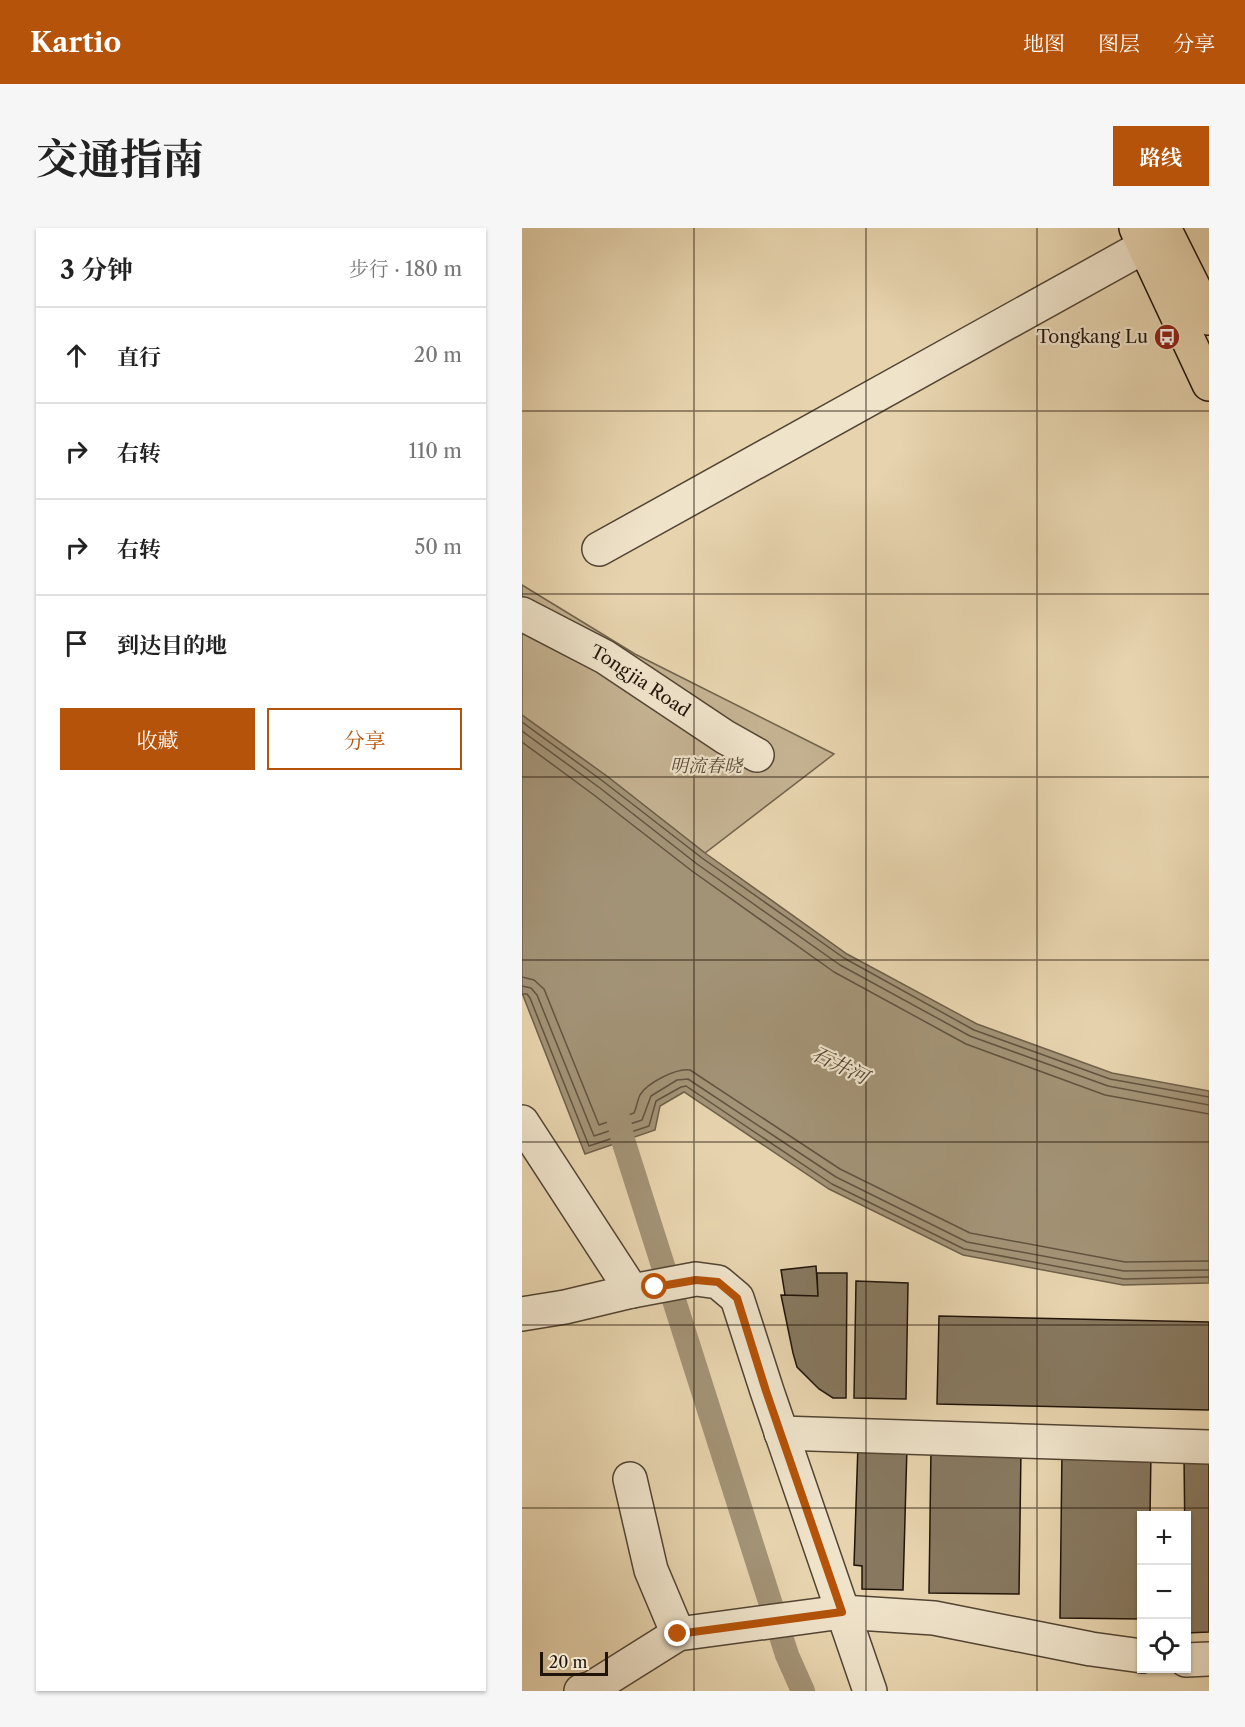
<!DOCTYPE html>
<html lang="zh">
<head>
<meta charset="utf-8">
<style>
  body { margin:0; font-family:"Libre Caslon Text","Noto Serif SC",serif; background:#f6f6f6; color:#222 }
  .controls { position:absolute; right:18px; bottom:18px; display:grid; overflow:hidden; border-radius:0px; box-shadow:0 2px 4px #0004 }
  .controls button { width:54px; height:54px; display:grid; place-items:center; padding:0; border:0; border-bottom:2px solid #e0e0e0; background:#fff; color:#222; font:30px sans-serif }
  .scale { position:absolute; left:18px; bottom:15px; width:68px; box-sizing:border-box; padding-left:6px; border:3px solid #20140a; border-top:0; font-size:16px; line-height:21px; white-space:nowrap; color:#20140a; -webkit-text-stroke:4px #efe3ca; paint-order:stroke }
  .stop { position:absolute; width:18px; height:18px; margin:-14px; border:4px solid #b45309; border-radius:50%; background:#fff }
  .stop.end { background:#b45309; border-color:#fff; box-shadow:0 2px 6px #0008 }
  .list { margin:0; padding:0; list-style:none }
  h2 { display:flex; justify-content:space-between; align-items:center; height:78px; margin:0; padding:0 24px; font-size:26px }
  h2 small { font-size:20px; font-weight:400; color:#767676 }
  .list li { display:grid; grid-template-columns:39px 1fr auto; gap:18px; align-items:center; box-sizing:border-box; height:96px; padding:0 24px; border-top:2px solid #e0e0e0 }
  .list b { display:block; font-size:22px; white-space:nowrap }
  .list em { font-size:20px; font-style:normal; color:#767676 }
  .actions { display:flex; gap:12px; padding:18px 24px }
  .actions a { flex:1; padding:14px 0; border:2px solid #b45309; border-radius:0px; text-align:center; font-size:21px; color:#b45309 }
  .actions .main { background:#b45309; color:#fff }
  .icon { flex:none; width:33px; height:33px; fill:none; stroke:currentColor; stroke-width:2; stroke-linecap:round; stroke-linejoin:round }
  .map { position:relative; flex:none; width:687px; height:1463px; overflow:hidden; border-radius:0px }
  header { display:flex; align-items:center; gap:36px; box-sizing:border-box; height:84px; padding:0 30px; background:#b45309; color:#fff }
  header strong { font-size:28px }
  nav { display:flex; gap:33px; margin-inline-start:auto; font-size:21px }
  .intro { display:flex; align-items:center; justify-content:space-between; box-sizing:border-box; height:144px; padding:0 36px }
  h1 { margin:0; font-size:42px }
  .button { padding:15px 27px; border-radius:0px; background:#b45309; color:#fff; font-size:21px; font-weight:700 }
  main { display:flex; gap:36px; padding:0 36px }
  aside { flex:1; background:#fff; border-radius:0px; box-shadow:0 2px 4px #0004 }
  .map>svg:first-child { display:block }
</style>
</head>
<body>
<header>
<strong>Kartio</strong>
<nav><a>地图</a><a>图层</a><a>分享</a></nav>
</header>
<div class="intro"><h1>交通指南</h1><a class="button">路线</a></div>
<main>
<aside>
<h2>3 分钟<small>步行 · 180 m</small></h2>
<ul class="list">
<li><svg class="icon" aria-label="ahead" viewBox="0 0 24 24"><path d="M12 20V5M6 11l6-6 6 6"/></svg><div><b>直行</b></div><em>20 m</em></li>
<li><svg class="icon" aria-label="right" viewBox="0 0 24 24"><path d="M7 20v-9h11M14 6l5 5-5 5"/></svg><div><b>右转</b></div><em>110 m</em></li>
<li><svg class="icon" aria-label="right" viewBox="0 0 24 24"><path d="M7 20v-9h11M14 6l5 5-5 5"/></svg><div><b>右转</b></div><em>50 m</em></li>
<li><svg class="icon" aria-label="arrive" viewBox="0 0 24 24"><path d="M6 21V4h12l-3 4 3 4H6"/></svg><div><b>到达目的地</b></div></li>
</ul>
<div class="actions"><a class="main">收藏</a><a>分享</a></div>
</aside>
<div class="map">
<svg width="687" height="1463" viewBox="0 0 687 1463">
  <rect width="100%" height="100%" fill="#e7d4ae"/>
  <filter id="stains"><feTurbulence type="fractalNoise" baseFrequency=".00333" numOctaves="4"/><feColorMatrix values="0 0 0 0 .2 0 0 0 0 .09 0 0 0 0 .02 0 0 0 .5 -.17"/></filter>
  <radialGradient id="worn" r=".72"><stop offset=".6" stop-color="#630" stop-opacity="0"/><stop offset="1" stop-color="#630" stop-opacity=".3"/></radialGradient>
  <path fill="#c5b392" stroke="#72644e" stroke-width="1.5" d="M 0,357 L 113,426 L 312,526 L 183,625 L 86,549 L 0,487 Z"/>
  <path fill="#a39376" stroke="#6f604b" stroke-width="1.5" d="M 0,487 L 86,549 L 183,625 L 325,726 L 455,796 L 590,845 L 687,863 L 687,1055 L 601,1057 L 441,1027 L 307,961 L 162,864 L 138,878 L 133,902 L 63,926 L 0,765 Z"/>
  <g fill="none" stroke-linecap="round" stroke-linejoin="round">
    <path stroke="#625440" stroke-width="1.5" d="M 0,494 L 82,554 L 180,630 L 322,730 L 452,802 L 588,851 L 687,869
      M 0,503 L 78,560 L 175,636 L 318,737 L 448,808 L 586,858 L 687,877
      M 0,514 L 72,567 L 170,643 L 312,744 L 444,816 L 583,867 L 687,886
      M 0,749 L 12,752 L 22,761 L 77,897 L 112,885 C 115,879 115,873 118,867 C 125,855 154,840 168,842 L 318,941 L 448,1005 L 603,1034 L 687,1033
      M 0,758 L 9,760 L 15,767 L 72,908 L 120,892 L 129,868 L 155,852 L 166,851 L 314,949 L 445,1014 L 602,1043 L 687,1042
      M 0,766 L 5,766 L 8,770 L 67,918 L 127,898 L 134,873 L 159,859 L 164,858 L 310,956 L 442,1021 L 602,1051 L 687,1049"/>
    <path stroke="#a39376" stroke-width="24" d="M 94,880 L 101,912 L 265,1427 L 281,1463"/>
  </g>
  <path fill="#87785f" stroke="#20140a" stroke-width="1.5" d="M 294,1038 L 296,1068 L 263,1067 L 259,1042 Z
    M 295,1045 L 325,1045 L 324,1170 L 311,1170 L 297,1161 L 275,1139 L 271,1125 L 259,1067 L 296,1068 Z
    M 334,1053 L 386,1055 L 384,1171 L 332,1170 Z
    M 417,1088 L 687,1094 L 687,1182 L 415,1176 Z
    M 336,1217 L 385,1218 L 381,1362 L 340,1361 L 340,1338 L 332,1337 Z
    M 409,1220 L 499,1221 L 497,1366 L 407,1365 Z
    M 540,1223 L 629,1224 L 628,1288 L 620,1288 L 620,1391 L 538,1390 Z
    M 662,1227 L 687,1227 L 687,1404 L 664,1405 Z"/>
  <g fill="none" stroke-linecap="round" stroke-linejoin="round">
    <g stroke="#524433" stroke-width="36">
      <g id="minor">
        <path d="M 77,321 L 623,18"/>
        <path id="s1" d="M 0,386 L 83,429 L 203,509 L 235,527"/>
        <path d="M 0,894 L 110,1063"/>
        <path d="M 0,1086 L 43,1079 L 110,1063 L 174,1051 L 196,1054 L 215,1070 L 245,1163 L 348,1463"/>
        <path d="M 259,1205 L 687,1219"/>
        <path d="M 108,1251 L 129,1342 L 156,1406"/>
        <path d="M 664,1432 L 687,1431"/>
        <path d="M 59,1463 L 70,1460 L 156,1406 L 320,1384 L 412,1390 L 569,1421 L 620,1428"/>
      </g>
    </g>
    <g stroke="#20140a" stroke-width="36">
      <path id="major" d="M 614,0 L 687,156
        M 642,0 L 687,90"/>
    </g>
    <use href="#minor" stroke="#efe3ca" stroke-width="33"/>
    <use href="#major" stroke="#e7d4ae" stroke-width="33"/>
  </g>
  <g fill="none" stroke-linecap="round" stroke-linejoin="round">
    <path stroke="#b45309" stroke-width="8" d="M 133,1059 L 174,1052 L 196,1054 L 215,1070 L 244,1163 L 320,1384 L 156,1406"/>
  </g>
  <path fill="none" stroke="#20140a" stroke-width="1.5" stroke-opacity="0.55" d="M 172,0 L 172,1463M 344,0 L 344,1463M 515,0 L 515,1463M 0,183 L 687,183M 0,366 L 687,366M 0,549 L 687,549M 0,732 L 687,732M 0,914 L 687,914M 0,1097 L 687,1097M 0,1280 L 687,1280"/>
  <defs>
    <g id="bus-disc" transform="scale(1.35)"><circle r="9.5" fill="#8f2418" stroke="#efe3ca"/><path d="M-5-6H5V4H4V6H2V4H-2V6H-4V4H-5ZM-3.5-4V0h7V-4ZM-3.5 1.2v1.5H-2V1.2ZM2 1.2v1.5H3.5V1.2Z" fill="#fff"/></g>
  </defs>
  <g fill-rule="evenodd">
    <use href="#bus-disc" x="645" y="109"/>
  </g>
  <g text-anchor="middle" dominant-baseline="central" stroke-width="4.5" stroke-linejoin="round" paint-order="stroke">
    <g font-size="18" fill="#20140a" stroke="#efe3ca" text-anchor="end">
      <text x="626" y="109">Tongkang Lu</text>
    </g>
    <g font-size="18" fill="#20140a" stroke="#efe3ca">
      <text stroke="none"><textPath href="#s1" startOffset="136">Tongjia Road</textPath></text>
    </g>
    <g font-size="18" font-style="italic" fill="#5a4c3a" stroke="#efe3ca">
      <text x="184" y="538">明流春晓</text>
    </g>
    <g font-size="20" font-style="italic" fill="#544735" stroke="#efe3ca">
      <text transform="translate(318 837) rotate(26)">石井河</text>
    </g>
  </g>
  <rect width="100%" height="100%" filter="url(#stains)"/>
  <rect width="100%" height="100%" fill="url(#worn)"/>
</svg>
<div class="controls">
<button>+</button>
<button>−</button>
<button><svg class="icon" aria-label="locate" viewBox="0 0 24 24"><circle cx="12" cy="12" r="6"/><path d="M12 2v4M12 18v4M2 12h4M18 12h4"/></svg></button>
</div>
<div class="scale">20 m</div>
<div class="stop" style="left:133px;top:1059px"></div>
<div class="stop end" style="left:156px;top:1406px"></div>
</div>
</main>
</body>
</html>
